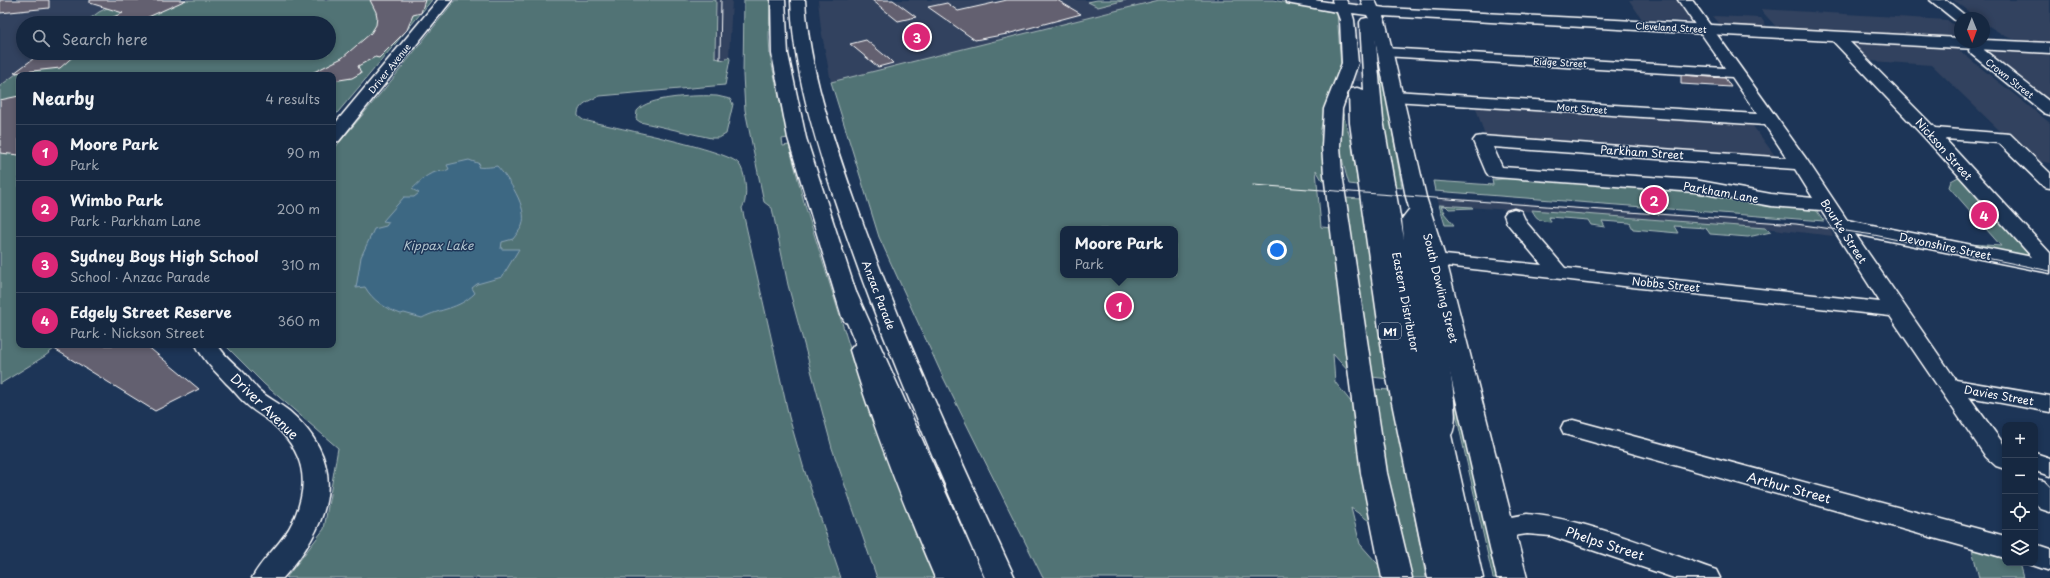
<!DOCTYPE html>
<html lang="en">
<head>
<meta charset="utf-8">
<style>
  body { margin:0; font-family:"Playpen Sans",sans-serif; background:#1f3048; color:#f1f3f6 }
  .controls { position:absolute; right:12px; bottom:12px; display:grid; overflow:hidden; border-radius:8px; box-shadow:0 2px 6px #0003 }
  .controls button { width:36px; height:36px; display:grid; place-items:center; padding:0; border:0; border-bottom:1px solid #35445a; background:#162841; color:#f1f3f6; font:20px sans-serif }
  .compass { position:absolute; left:1954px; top:12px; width:36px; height:36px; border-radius:50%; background:#162841; box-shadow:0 2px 6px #0003; rotate:179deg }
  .you { position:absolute; left:1277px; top:250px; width:14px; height:14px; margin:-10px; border:3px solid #fff; border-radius:50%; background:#1a73e8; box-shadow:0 0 0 6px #1a73e833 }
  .badge { display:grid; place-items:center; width:26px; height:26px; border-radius:50%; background:#db2777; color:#fff; font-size:13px; font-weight:700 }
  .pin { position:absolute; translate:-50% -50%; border:2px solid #fff; box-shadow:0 1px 4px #0006 }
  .popup { position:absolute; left:1060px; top:226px; width:118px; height:52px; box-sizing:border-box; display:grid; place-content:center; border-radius:8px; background:#162841; filter:drop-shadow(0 1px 3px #0005); font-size:13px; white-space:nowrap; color:#9ea6b1 }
  .popup b { font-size:15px; color:#f1f3f6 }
  .popup::after { content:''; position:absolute; left:50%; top:100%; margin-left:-8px; border:8px solid transparent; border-top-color:#162841 }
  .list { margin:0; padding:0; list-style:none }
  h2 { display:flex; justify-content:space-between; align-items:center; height:52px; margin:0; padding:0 16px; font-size:17px }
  h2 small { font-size:13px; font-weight:400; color:#9ea6b1 }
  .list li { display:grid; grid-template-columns:26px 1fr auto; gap:12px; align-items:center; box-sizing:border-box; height:56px; padding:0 16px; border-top:1px solid #35445a }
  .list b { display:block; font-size:15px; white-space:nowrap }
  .list p { margin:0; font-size:13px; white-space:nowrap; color:#9ea6b1 }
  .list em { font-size:13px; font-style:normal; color:#9ea6b1 }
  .icon { flex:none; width:22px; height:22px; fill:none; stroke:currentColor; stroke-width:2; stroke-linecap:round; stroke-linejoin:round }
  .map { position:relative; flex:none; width:2050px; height:578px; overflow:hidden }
  .search { position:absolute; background:#162841; box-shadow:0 2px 6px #0003; left:16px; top:16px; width:320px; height:44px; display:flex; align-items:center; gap:10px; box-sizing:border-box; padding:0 14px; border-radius:22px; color:#9ea6b1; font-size:15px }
  .panel { position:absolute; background:#162841; box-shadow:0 2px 6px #0003; left:16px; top:72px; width:320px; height:276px; border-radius:8px }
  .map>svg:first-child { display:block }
</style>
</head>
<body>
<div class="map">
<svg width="2050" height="578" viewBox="0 0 2050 578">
  <rect width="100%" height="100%" fill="#1d3557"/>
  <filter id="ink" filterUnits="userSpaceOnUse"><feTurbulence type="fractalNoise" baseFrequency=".025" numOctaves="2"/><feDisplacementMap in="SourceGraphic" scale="8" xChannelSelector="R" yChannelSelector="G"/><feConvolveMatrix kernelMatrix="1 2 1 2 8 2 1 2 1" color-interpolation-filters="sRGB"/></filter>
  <g filter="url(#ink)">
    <path fill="#32425e" d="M 0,0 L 123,0 L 99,12 L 84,23 L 23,23 L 23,53 L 44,53 L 0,86 Z
      M 716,0 L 732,0 L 729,57 L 725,60 L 715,58 Z
      M 818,0 L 1159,0 L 831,82 L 821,29 Z
      M 1629,0 L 1676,0 L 1691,22 L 1642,19 Z
      M 1953,0 L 2050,0 L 2050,42 L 2017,40 L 2005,36 L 1984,23 L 1984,18 L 1977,18 Z
      M 1760,9 L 1947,20 L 1960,30 L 1960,38 L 1778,29 Z
      M 1713,16 L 1761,18 L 1768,28 L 1720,24 Z
      M 1850,42 L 1956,48 L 2050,123 L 2050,163 L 2030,160 L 1932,65 L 1870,61 Z
      M 1984,49 L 2050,52 L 2050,100 Z
      M 1475,105 L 1750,122 L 1776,157 L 1485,136 Z
      M 1437,197 L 1796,223 L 1829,227 L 1833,236 L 1765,228 L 1439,205 Z"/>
    <path fill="#517374" stroke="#a8b9ba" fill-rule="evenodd" d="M 123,0 L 432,0 L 333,118 L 333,75 L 19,75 L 19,345 L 59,345 L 45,356 L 0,384 L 0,86 L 44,53 L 329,53 L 329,23 L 84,23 L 99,12 Z
      M 455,0 L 716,0 L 715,58 L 725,60 L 729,57 L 730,59 L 725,85 L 600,96 C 591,100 577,104 578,116 L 583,120 C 608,126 729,150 739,164 C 745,172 747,191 745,200 C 745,203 743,206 742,208 L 789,417 L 804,469 L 841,578 L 286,578 L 324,529 L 338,448 L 264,384 L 225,345 L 333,345 L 333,150 L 391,81 Z
      M 744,0 L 770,0 L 769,38 L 770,56 L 788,138 L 782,139 L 783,146 L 789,145 L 804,202 L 871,415 L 936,578 L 877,578 L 832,448 L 788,285 L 772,208 L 764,202 L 745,110 L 743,75 Z
      M 1097,0 L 1126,0 L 1098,7 L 1088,2 Z
      M 1159,0 L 1273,0 L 1337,13 L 1341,66 L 1324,112 L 1320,134 L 1321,135 L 1325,180 L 1322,180 L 1316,170 L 1321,227 L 1333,228 L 1349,372 L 1333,354 L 1335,382 L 1355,407 L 1372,523 L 1351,508 L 1360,544 L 1384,571 L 1386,578 L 1043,578 L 942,375 L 879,237 L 831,82 ZM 1063,229 L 1175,229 L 1175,275 L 1063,275 Z
      M 1376,53 L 1379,53 L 1402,188 L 1393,187 L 1381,112 Z
      M 717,96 L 730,99 L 733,104 L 726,134 L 719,138 L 711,138 L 640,122 L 636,119 L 637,111 C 648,96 698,95 717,96 Z
      M 1338,110 L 1342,110 L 1351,141 L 1358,185 L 1349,184 C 1341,159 1337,136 1338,110 Z
      M 1531,176 L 1703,190 L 1814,207 L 1824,221 L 1435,191 L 1433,181 L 1493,185 L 1492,180 Z
      M 1960,176 L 2030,256 L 2031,259 L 1952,243 L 2001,246 L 1949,187 L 1951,181 Z
      M 1346,198 L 1361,199 L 1389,379 L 1372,377 Z
      M 1439,205 L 1472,207 L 1473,208 L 1449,209 L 1446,206 L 1441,206 L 1445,212 L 1443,212 L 1454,225 L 1445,225 Z
      M 1532,210 L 1765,228 L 1771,232 L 1748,237 L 1710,234 L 1706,228 L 1674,226 L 1678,233 L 1633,229 L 1630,223 L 1602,221 L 1605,227 L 1591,225 L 1588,220 L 1549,217 L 1551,222 C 1540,221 1537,220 1532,210 Z
      M 1373,389 L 1391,390 L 1426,578 L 1406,578 L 1392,517 Z
      M 1452,396 L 1460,397 L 1502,578 L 1493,578 Z
      M 1972,549 L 2005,559 L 2005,563 L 2019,563 L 2023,578 L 1979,578 Z"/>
    <path fill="#3d6883" stroke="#8ba4b5" d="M 469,160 L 480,164 L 478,167 C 482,168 492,167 497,166 C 508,178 529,208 522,226 C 520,230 516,235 513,239 L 502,242 L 501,249 L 519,249 L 502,277 L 477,284 L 472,288 L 475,293 C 458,310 441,308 422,318 L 404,313 L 401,314 C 386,309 373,301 365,287 L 356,288 L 361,257 L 374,229 L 386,226 L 389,222 L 383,221 L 404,197 L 414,197 L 419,193 L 412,189 C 418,184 425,175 433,173 C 439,170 443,173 449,169 L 447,165 Z"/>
    <path fill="#646070" stroke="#fff" d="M 0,0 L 49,0 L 49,8 L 0,13 Z
      M 90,0 L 186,0 L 135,23 L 99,23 L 123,13 L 90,3 Z
      M 370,0 L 425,0 L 421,13 L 413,15 L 407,30 L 379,58 L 375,57 L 358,66 L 361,73 L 352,78 L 333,81 L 333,75 L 308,75 L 342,58 L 371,33 L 376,25 L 377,17 L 376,12 Z
      M 872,0 L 893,0 L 916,17 L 898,21 Z
      M 1007,0 L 1057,0 L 1081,14 L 1007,34 L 975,40 L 928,7 L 947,3 L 958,11 Z
      M 866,40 L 889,59 L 893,63 L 878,67 L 850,44 Z
      M 41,53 L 77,53 L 60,68 L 14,73 Z
      M 1681,75 L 1725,78 L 1731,87 L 1681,84 Z
      M 19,96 L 19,155 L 0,153 L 0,100 Z
      M 48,345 L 146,345 L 199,389 L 155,411 Z"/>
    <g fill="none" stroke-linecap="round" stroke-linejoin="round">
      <path stroke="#344968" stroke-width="16" stroke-dasharray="16 8" stroke-linecap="butt" d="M 1349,0 L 1359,51 L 1357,81"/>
      <g stroke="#fff" stroke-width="3">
        <path id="minor" d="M 438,0 L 452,0 L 339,141 L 333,142 L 333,126 Z
          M 1678,0 L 1692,0 L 1807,160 L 1847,220 L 2032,257 L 1924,137 L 1831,39 L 1829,36 L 1831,33 L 1841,33 L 1935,128 L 2010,134 L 2050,173 L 2050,188 L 2044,187 L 1999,143 L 1945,139 L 2050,253 L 2050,273 L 1855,234 L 1956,380 L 2050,396 L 2050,412 L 1969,397 L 2005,446 L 2005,469 L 1996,466 L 1986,457 L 1890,316 L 1428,264 L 1425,260 L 1428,256 L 1435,254 L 1542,265 L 1507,223 L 1504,215 L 1507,211 L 1514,209 L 1521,211 L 1526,222 L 1565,268 L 1880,302 L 1821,210 L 1771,206 L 1695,192 L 1495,177 L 1489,176 L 1486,172 L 1473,141 L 1476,137 L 1482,136 L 1787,158 L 1765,125 L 1394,101 L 1388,99 L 1386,96 L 1388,93 L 1394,91 L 1757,114 L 1732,77 L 1384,56 L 1379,55 L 1377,52 L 1379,49 L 1384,48 L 1725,68 ZM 1493,147 L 1795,169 L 1813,198 L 1771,194 L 1695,180 L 1502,167 Z
          M 1930,0 L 1946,0 L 1968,18 L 1960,18 L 1960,22 L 1956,21 Z
          M 1984,39 L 1986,42 L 1984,50 L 2050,102 L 2050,115 L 2044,113 L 1971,54 L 1969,51 L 1972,42 L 1984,42 Z
          M 196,345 L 218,345 C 224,356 234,363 243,372 C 249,378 254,386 261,392 C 270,399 280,404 289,411 C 351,464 331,524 283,578 L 252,578 C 263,557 283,543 293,521 C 311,482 304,451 272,423 C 263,416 253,411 245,403 C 238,397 233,389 226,383 C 215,371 203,360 196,345 Z
          M 1573,420 L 2005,536 L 2005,558 L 1564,434 L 1561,428 L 1564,422 Z
          M 2035,453 L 2050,458 L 2050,476 L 2035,471 Z
          M 2035,479 L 2044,481 L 2050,487 L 2050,512 L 2041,509 L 2035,503 Z
          M 1527,514 C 1589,519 1657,550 1716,570 L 1720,578 L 1674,578 L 1551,536 L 1527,534 L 1500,538 L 1490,535 L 1486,528 L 1490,521 Z
          M 2035,544 L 2050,549 L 2050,571 L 2026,563 L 2035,563 Z"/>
      </g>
      <g stroke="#fff" stroke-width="3">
        <path id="major" d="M 771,0 L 785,0 L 788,54 L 806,138 L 864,317 L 861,322 L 853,324 L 845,322 L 842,317 L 788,138 L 772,54 Z
          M 791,0 L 805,0 C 809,70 832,135 855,201 C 900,330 958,454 1015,578 L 985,578 C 932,454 877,330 835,201 C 814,135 793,70 791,0 Z
          M 1285,0 L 1314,0 L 1333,3 L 1332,0 L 1346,0 L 1348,4 L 1363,6 L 1361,0 L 1375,0 L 1378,7 L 1385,8 L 1960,38 L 1960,42 L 1984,42 L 1984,40 L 2050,43 L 2050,53 L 1383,16 L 1386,24 L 1426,197 L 1446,260 L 1527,578 L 1497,578 L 1424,260 L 1406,197 L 1372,24 L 1367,15 L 1352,13 L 1354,20 L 1358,63 L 1342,109 L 1340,146 L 1342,174 L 1387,473 L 1412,578 L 1382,578 L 1361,473 L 1324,174 L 1322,146 L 1324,109 L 1342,63 L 1340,20 L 1337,12 L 1292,4 L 1287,3 Z
          M 862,343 L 870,345 L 874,350 L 904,437 L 965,578 L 935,578 C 903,503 873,428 850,350 L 854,345 Z"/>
      </g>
      <g stroke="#fff" stroke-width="3">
        <path id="highway" d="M 1367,18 L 1372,19 L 1374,22 L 1383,120 L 1404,239 L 1402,219 C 1409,209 1414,201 1427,205 L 1430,209 L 1422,219 C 1424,233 1424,246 1427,259 C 1432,291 1466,412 1451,435 L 1483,578 L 1428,578 L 1384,364 L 1350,123 L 1349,93 L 1351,89 L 1357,88 L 1364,90 L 1360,22 L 1362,19 Z
          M 846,287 L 854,289 L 857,294 L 984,578 L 954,578 L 835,294 L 838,289 Z"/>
      </g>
      <use href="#minor" fill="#1d3557" fill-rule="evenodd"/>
      <use href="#major" fill="#1d3557" fill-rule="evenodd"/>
      <use href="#highway" fill="#1d3557" fill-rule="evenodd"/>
      <path stroke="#fff" stroke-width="1" d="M 720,59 L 721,0
        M 1253,185 L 1796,224 L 1874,235 L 2050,271"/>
    </g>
  </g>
  <g text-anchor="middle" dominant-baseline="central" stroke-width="3" stroke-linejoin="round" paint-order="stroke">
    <g font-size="9" fill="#fff" stroke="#1d3557">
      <text transform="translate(1671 27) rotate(3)">Cleveland Street</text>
      <text transform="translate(1560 62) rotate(3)">Ridge Street</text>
      <text transform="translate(389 68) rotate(-51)">Driver Avenue</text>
      <text transform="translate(2010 78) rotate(38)">Crown Street</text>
      <text transform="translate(1582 108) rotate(4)">Mort Street</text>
    </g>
    <rect fill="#1d3557" stroke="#bbc2cd" stroke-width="1" x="1379" y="323" width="22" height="16" rx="3"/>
    <g font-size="10" font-weight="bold" fill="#fff">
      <text x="1390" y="331">M1</text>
    </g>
    <g font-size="11" fill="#fff" stroke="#1d3557">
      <text transform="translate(1944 149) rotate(48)">Nickson Street</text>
      <text transform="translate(1642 152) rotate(4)">Parkham Street</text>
      <text transform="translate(1721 192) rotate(10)">Parkham Lane</text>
      <text transform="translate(1844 231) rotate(57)">Bourke Street</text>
      <text transform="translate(1945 246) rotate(12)">Devonshire Street</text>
      <text transform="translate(1666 284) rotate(6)">Nobbs Street</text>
      <text transform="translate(1441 288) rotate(76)">South Dowling Street</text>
      <text transform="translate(879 295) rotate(69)">Anzac Parade</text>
      <text transform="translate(1406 302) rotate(79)">Eastern Distributor</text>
      <text transform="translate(1999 395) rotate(10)">Davies Street</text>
    </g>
    <g font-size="12" font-style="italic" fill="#b1c3cd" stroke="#1d3557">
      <text x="438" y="245">Kippax Lake</text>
    </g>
    <g font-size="13" fill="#fff" stroke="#1d3557">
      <text transform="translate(265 406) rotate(44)">Driver Avenue</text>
      <text transform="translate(1789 487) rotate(15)">Arthur Street</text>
      <text transform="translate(1605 543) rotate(18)">Phelps Street</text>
    </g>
  </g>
</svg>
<div class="controls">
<button>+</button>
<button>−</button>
<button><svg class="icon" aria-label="locate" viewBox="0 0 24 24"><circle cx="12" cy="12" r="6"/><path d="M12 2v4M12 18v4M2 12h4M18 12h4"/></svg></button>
<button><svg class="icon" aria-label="layers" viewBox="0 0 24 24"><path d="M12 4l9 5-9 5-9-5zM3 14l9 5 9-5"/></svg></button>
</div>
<svg class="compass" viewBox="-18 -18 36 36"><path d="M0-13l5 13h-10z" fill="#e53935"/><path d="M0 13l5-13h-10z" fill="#9ea6b1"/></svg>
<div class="you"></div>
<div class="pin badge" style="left:1119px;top:306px">1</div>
<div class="popup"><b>Moore Park</b>Park</div>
<div class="pin badge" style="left:1654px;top:200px">2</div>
<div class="pin badge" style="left:917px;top:37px">3</div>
<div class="pin badge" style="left:1984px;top:215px">4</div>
<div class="search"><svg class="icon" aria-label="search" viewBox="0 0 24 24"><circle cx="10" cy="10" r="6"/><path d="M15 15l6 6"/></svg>Search here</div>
<section class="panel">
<h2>Nearby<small>4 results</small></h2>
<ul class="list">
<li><span class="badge">1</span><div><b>Moore Park</b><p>Park</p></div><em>90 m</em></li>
<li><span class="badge">2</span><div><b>Wimbo Park</b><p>Park · Parkham Lane</p></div><em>200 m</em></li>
<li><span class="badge">3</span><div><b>Sydney Boys High School</b><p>School · Anzac Parade</p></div><em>310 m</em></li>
<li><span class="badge">4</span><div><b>Edgely Street Reserve</b><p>Park · Nickson Street</p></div><em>360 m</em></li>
</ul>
</section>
</div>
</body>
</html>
